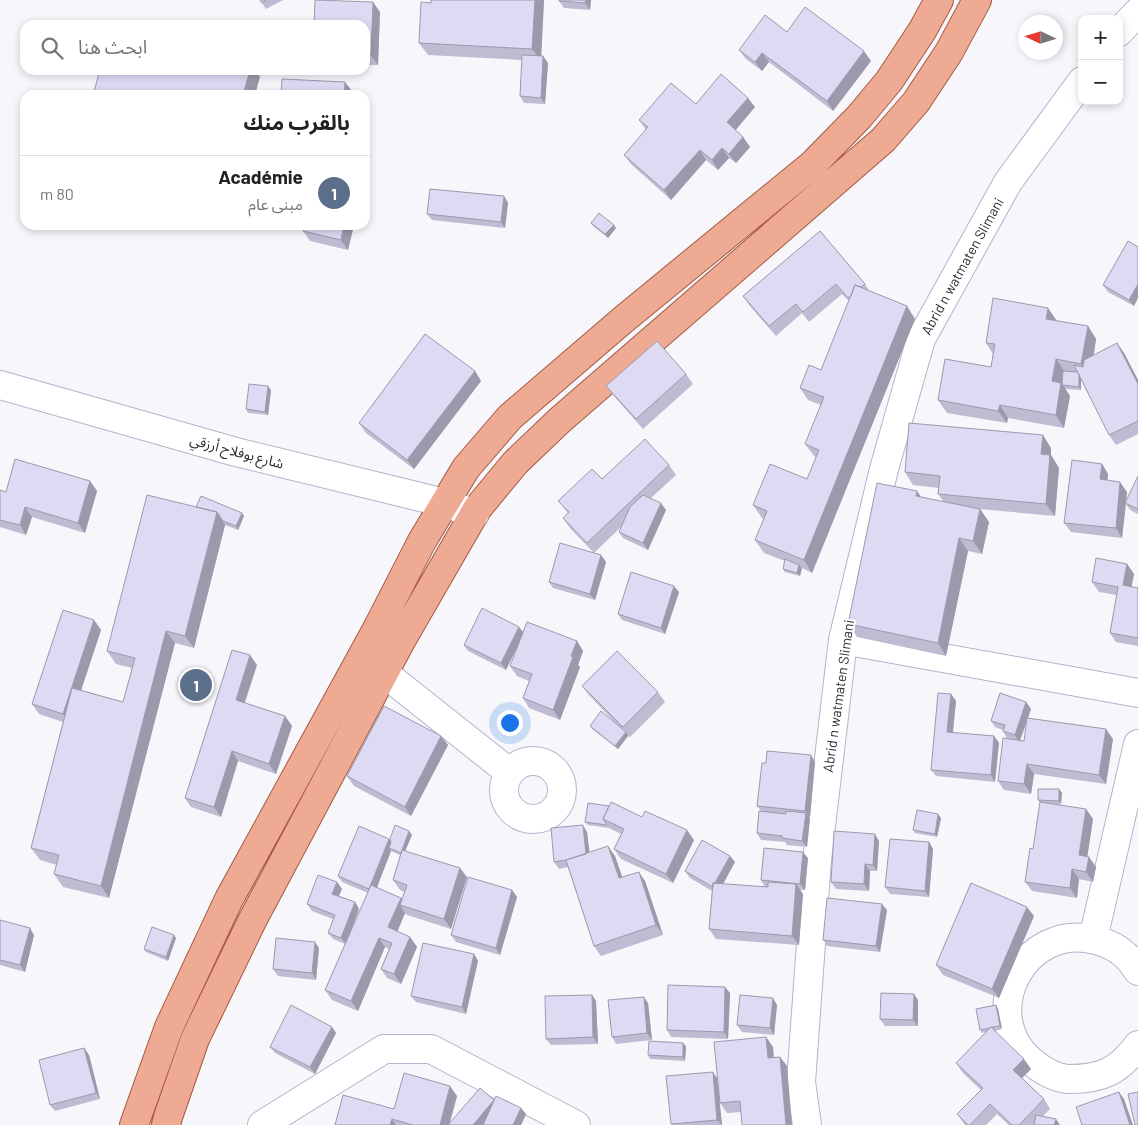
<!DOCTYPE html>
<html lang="ar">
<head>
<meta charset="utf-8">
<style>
  body { margin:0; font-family:Barlow,"Noto Sans Arabic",sans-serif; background:#f6f6f6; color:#222; direction:rtl }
  .controls { position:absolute; right:15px; top:15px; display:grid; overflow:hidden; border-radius:10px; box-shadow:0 2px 8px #0003 }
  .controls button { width:45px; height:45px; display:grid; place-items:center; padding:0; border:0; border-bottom:1px solid #e0e0e0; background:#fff; color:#222; font:25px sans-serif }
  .compass { position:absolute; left:1018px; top:15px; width:45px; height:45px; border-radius:50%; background:#fff; box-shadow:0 2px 8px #0003; rotate:274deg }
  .you { position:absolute; left:509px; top:722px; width:18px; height:18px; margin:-12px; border:4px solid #fff; border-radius:50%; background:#1a73e8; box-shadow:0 0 0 8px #1a73e833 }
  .badge { display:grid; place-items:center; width:32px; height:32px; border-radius:50%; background:#db2777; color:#fff; font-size:16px; font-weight:700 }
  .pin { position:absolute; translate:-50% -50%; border:2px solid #fff; box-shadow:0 1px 5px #0006 }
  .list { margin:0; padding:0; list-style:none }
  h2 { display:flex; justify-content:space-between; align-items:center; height:65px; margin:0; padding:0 20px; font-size:21px }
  h2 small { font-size:16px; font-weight:400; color:#767676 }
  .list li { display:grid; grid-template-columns:32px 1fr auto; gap:15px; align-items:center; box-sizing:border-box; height:75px; padding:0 20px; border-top:1px solid #e0e0e0 }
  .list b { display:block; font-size:19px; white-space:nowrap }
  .list p { margin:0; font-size:16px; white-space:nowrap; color:#767676 }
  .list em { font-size:16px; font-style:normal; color:#767676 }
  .icon { flex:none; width:28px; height:28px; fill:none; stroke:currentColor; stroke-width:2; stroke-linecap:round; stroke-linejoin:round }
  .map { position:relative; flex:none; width:1138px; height:1125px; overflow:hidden; direction:ltr }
  .search { position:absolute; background:#fff; box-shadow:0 2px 8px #0003; left:20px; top:20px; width:350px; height:55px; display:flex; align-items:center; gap:12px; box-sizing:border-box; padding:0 18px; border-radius:15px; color:#767676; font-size:19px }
  .panel { position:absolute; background:#fff; box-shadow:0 2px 8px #0003; left:20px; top:90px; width:350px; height:140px; border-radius:15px; direction:rtl }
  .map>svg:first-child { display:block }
</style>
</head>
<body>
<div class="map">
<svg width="1138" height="1125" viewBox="0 0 1138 1125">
  <rect width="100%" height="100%" fill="#f7f6fb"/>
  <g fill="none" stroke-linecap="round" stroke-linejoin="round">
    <g stroke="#b6b2cc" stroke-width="30">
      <path id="minor" d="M 1119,32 L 1138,12
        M 0,385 L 236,452 L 445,503 L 475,514
        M 843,640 L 1138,693
        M 384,673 L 509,772
        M504 790a29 29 0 1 1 58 0a29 29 0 1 1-58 0Z
        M 1093,939 L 1138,744
        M 1138,971 C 1134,966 1131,960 1126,956 C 1118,948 1107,943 1096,940 C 1025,921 975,1014 1032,1062 C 1042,1070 1056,1079 1070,1079 C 1102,1079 1119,1071 1138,1045
        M 262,1125 L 384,1049 L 431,1049 L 576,1125
        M 807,1125 L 801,1082 L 817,860 L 843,640 L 884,469 L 921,339 L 1008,182 L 1082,81"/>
    </g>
    <g stroke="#a45a42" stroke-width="30">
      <path id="major" d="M 134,1125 L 169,1027 L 229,899 L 378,627 L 422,541 L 466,468 L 510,417 L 624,319 L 813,164 L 859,117 L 889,81 L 922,31 L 939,0
        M 166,1125 L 168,1117 L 195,1039 L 252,921 L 402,639 L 477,509 L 515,463 L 560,420 L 883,140 L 916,102 L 949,52 L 977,0"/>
    </g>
    <use href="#minor" stroke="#fff" stroke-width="28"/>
    <use href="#major" stroke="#eeaa92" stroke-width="28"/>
  </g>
  <path fill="#bfbbd2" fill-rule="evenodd" d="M 260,0 L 283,0 L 266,9 Z
    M 431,0 L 544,0 L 541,56 L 543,56 L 548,63 L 545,104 L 524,103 L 520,96 L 522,60 L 428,55 L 419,43 Z
    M 591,0 L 590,10 L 564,8 L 559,1 Z
    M 380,12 L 378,65 L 365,65 L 365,25 Z
    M 787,32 L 871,61 L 833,111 L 769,62 L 762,71 L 746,59 L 739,50 Z
    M 696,104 L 755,107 L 735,130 L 743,137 L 750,147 L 736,163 L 729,158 L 718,170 L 706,160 L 671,200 L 631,164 L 624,155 L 646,130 L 639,120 Z
    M 504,196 L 508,203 L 505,228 L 432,220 L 427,214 Z
    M 591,223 L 614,225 L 616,228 L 608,238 L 593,226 Z
    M 304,225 L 354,225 L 348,250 L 310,241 L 303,231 Z
    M 820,231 L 865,284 L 869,291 L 915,319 L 812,573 L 802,568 L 800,576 L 785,572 L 783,569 L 785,561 L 764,553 L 755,540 L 764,519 L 762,518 L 753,505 L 807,479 L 816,457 L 814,456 L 805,444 L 821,405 L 808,400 L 800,388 L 821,370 L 849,301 L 842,294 L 809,322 L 802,313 L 776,336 L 750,306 L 743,296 Z
    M 1128,241 L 1134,306 L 1108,292 L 1103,285 Z
    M 1057,321 L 1088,326 L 1096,339 L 1094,355 L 1117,343 L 1124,353 L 1138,380 L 1138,434 L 1116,445 L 1109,435 L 1081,379 L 1081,390 L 1065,389 L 1070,396 L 1064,428 L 1008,418 L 1007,423 L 947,413 L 938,400 L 991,367 L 993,354 L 986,343 Z
    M 475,371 L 481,381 L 414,469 L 366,433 L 359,423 Z
    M 686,374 L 693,384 L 643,429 L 613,395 L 606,386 Z
    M 271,390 L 268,415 L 248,413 L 246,409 Z
    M 1051,448 L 1051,455 L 1059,468 L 1055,516 L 979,509 L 980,509 L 989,522 L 982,554 L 968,551 L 946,656 L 857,637 L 848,624 L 921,497 L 944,502 L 938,494 L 939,488 L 913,485 L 905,472 Z
    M 1102,464 L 1108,474 L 1108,480 L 1127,492 L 1126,501 L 1138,476 L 1138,514 L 1130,510 L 1126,504 L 1122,538 L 1071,532 L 1064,523 Z
    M 669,465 L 676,475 L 651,498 L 666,510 L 648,550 L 623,538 L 619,532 L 621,527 L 594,553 L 570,528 L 563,518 L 568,513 L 558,501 L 602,479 Z
    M 90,481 L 97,491 L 85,533 L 32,517 L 26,535 L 0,527 L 0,490 L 6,492 Z
    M 196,507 L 242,513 L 244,516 L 238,530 L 225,525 L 194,648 L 175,643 L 109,898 L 63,887 L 54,874 L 57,865 L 40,860 L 31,848 L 63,722 L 39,714 L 32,704 L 94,620 L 101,630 L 81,690 L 123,702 L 132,668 L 116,664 L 107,651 Z
    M 601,555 L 606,562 L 595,600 L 553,588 L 549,582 Z
    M 1127,564 L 1134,574 L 1131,587 L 1138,588 L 1138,646 L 1116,642 L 1110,633 L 1117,595 L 1099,592 L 1092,582 Z
    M 679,592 L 665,634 L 622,620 L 618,614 Z
    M 523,632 L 577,641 L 583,651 L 578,665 L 580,667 L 560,720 L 529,708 L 523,698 L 529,681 L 517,676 L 510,666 L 519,642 L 506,670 L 468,651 L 464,645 Z
    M 257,665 L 245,703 L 285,716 L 292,726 L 276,774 L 238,761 L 221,817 L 191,807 L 185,798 Z
    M 582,686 L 658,692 L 665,702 L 630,737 L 628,736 L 618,749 L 592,729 L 590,726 L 620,728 L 589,695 Z
    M 951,694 L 956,701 L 953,733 L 994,736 L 999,743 L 995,782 L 936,776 L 931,770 Z
    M 1026,702 L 1031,709 L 1028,718 L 1113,739 L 1106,784 L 1034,774 L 1031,794 L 1004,790 L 998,781 L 1013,740 L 1007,738 L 1003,731 L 1003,730 L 995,727 L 991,721 ZM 1027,722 L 1024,741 L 1020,741 Z
    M 441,736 L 448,745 L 411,816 L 354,786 L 347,776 Z
    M 815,762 L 807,847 L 787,845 L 785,842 L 761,840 L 757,833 L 761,811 L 757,806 Z
    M 1059,789 L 1062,793 L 1061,804 L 1050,804 L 1086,809 L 1093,819 L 1087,857 L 1089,857 L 1096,867 L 1093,882 L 1079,879 L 1077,898 L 1032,891 L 1025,882 L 1033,849 L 1040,803 L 1038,800 Z
    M 588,803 L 694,840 L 673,883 L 621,859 L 614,849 L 621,834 L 609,828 L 588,825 L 585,822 Z
    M 938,814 L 941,818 L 937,837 L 915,833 L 913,830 Z
    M 587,832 L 589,853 L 615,856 L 622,877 L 645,881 L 663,935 L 601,956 L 594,946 L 568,867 L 559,869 L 554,862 Z
    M 412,835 L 405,851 L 467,877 L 451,929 L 407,915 L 405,913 L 397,932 L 410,937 L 417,947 L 401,984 L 387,978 L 381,969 L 389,949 L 385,947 L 358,1011 L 332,1000 L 325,990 L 345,944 L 333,939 L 328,933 L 333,919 L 312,911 L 307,904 L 337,882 L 342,889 L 339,896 L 355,902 L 359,909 L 349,935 L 368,893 L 342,882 L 338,876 L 390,839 ZM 391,851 L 400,855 L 393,880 L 400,890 L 404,892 L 402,900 L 401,898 L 377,887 Z
    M 879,841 L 877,871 L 870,871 L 869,891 L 836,889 L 831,882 Z
    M 929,842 L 933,849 L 929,897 L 890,894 L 885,887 Z
    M 808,858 L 805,890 L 800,890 L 803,894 L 799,945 L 716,939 L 709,929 L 712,891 L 690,878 L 685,871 L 735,862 L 723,884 L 768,887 L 765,887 L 761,880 Z
    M 512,890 L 517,897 L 500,955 L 456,942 L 451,935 Z
    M 887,910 L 880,952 L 827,946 L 823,940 Z
    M 1034,916 L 999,998 L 943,975 L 936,965 Z
    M 0,920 L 34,935 L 25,972 L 0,965 Z
    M 176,938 L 168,961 L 146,952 L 144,949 Z
    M 319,948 L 316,980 L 278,976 L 273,969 Z
    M 474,954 L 478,961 L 466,1014 L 416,1002 L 411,996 Z
    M 730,993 L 728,1039 L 671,1037 L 667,1030 Z
    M 592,995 L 596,1001 L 598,1044 L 551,1045 L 546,1039 Z
    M 918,1000 L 918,1026 L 885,1026 L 880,1019 Z
    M 648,1003 L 652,1040 L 616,1044 L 612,1037 Z
    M 777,1005 L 774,1035 L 742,1032 L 737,1025 Z
    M 996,1005 L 998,1009 L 1002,1029 L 995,1031 L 1031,1069 L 1022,1078 L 1044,1099 L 1050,1109 L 1043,1116 L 1060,1125 L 1009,1125 L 997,1114 L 986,1125 L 965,1125 L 957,1114 L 981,1090 L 963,1073 L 956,1063 L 986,1032 L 982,1033 L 980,1030 Z
    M 332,1027 L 336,1033 L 315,1074 L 275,1053 L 270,1047 Z
    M 766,1037 L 773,1047 L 774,1057 L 780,1057 L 787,1066 L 741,1112 L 727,1113 L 720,1103 Z
    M 686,1046 L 685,1061 L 650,1059 L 648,1055 Z
    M 84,1048 L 89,1055 L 100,1099 L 55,1111 L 50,1105 Z
    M 713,1072 L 717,1078 L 722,1125 L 672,1125 L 671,1124 Z
    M 457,1096 L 450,1123 L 494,1101 L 521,1108 L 526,1114 L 521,1125 L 335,1125 L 394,1109 Z"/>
  <path fill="#9b99ab" d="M 535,0 L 544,0 L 541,61 L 532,49 Z
    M 586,0 L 591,0 L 590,10 L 585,3 Z
    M 373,2 L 380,12 L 378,65 L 371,55 Z
    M 864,51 L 871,61 L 833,111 L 827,101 Z
    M 762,53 L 769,62 L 762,71 L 755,62 Z
    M 543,56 L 548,63 L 545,104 L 541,98 Z
    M 250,70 L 255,70 L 260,77 L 255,95 L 243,95 Z
    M 345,82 L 352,91 L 351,95 L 344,95 Z
    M 748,98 L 755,107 L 734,132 L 727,122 Z
    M 743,137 L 750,147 L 736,163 L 729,154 Z
    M 722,148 L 729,158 L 718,170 L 712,160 Z
    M 700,150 L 706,160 L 671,200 L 664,190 Z
    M 504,196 L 508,203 L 505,228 L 501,222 Z
    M 344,225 L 354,225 L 348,250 L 341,240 Z
    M 614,225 L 616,228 L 608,238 L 605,234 Z
    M 1138,284 L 1138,298 L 1134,306 L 1129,300 Z
    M 907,306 L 915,319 L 812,573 L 804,560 Z
    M 1048,308 L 1057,321 L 1046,319 Z
    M 1088,326 L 1096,339 L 1090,376 L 1081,364 Z
    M 1117,343 L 1124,353 L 1138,380 L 1138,384 Z
    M 1056,359 L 1065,372 L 1063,385 L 1070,396 L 1064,428 L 1056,415 L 1052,381 Z
    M 475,371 L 481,381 L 414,469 L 407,460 Z
    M 1079,372 L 1081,375 L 1081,390 L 1079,387 Z
    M 268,386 L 271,390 L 268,415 L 265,412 Z
    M 1000,405 L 1008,418 L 1007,423 L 998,411 Z
    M 1043,435 L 1051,448 L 1051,455 L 1059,468 L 1055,516 L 1046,504 L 1041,454 Z
    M 1102,464 L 1108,474 L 1106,489 L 1100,479 Z
    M 90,481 L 97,491 L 85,533 L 78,523 Z
    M 1120,482 L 1127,492 L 1122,538 L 1116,528 Z
    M 917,491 L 926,504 L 916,496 Z
    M 661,503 L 666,510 L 648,550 L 643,543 Z
    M 25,507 L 32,517 L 26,535 L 20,525 Z
    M 980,509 L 989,522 L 982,554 L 973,541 Z
    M 217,512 L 225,525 L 194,648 L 185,636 Z
    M 242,513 L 244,516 L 238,530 L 236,526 Z
    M 959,538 L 968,551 L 946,656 L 938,643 Z
    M 601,555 L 606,562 L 595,600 L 590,594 Z
    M 1127,564 L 1134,574 L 1130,595 L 1123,585 Z
    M 799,565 L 802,568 L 800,576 L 797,573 Z
    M 674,586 L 679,592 L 665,634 L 661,628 Z
    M 94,620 L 101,630 L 70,724 L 63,714 Z
    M 519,627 L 524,633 L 506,670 L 501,663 Z
    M 166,631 L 175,643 L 109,898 L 101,886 Z
    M 577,641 L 583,651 L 578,665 L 580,667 L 560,720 L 553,710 Z
    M 250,655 L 257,665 L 242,709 L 236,700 Z
    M 951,694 L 956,701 L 952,739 L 947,732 Z
    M 1026,702 L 1031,709 L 1019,742 L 1015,735 Z
    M 285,716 L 292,726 L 276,774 L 269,764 Z
    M 1106,729 L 1113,739 L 1106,784 L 1099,775 Z
    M 626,732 L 628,736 L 618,749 L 615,746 Z
    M 441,736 L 448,745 L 411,816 L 405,807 Z
    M 994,736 L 999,743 L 995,782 L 991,775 Z
    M 232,751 L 238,761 L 221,817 L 214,807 Z
    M 811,755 L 815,762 L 810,818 L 805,811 Z
    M 1027,764 L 1034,774 L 1031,794 L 1024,784 Z
    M 1059,789 L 1062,793 L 1061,804 L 1059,801 Z
    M 1086,809 L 1093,819 L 1086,865 L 1079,855 Z
    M 806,813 L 810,819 L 807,847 L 802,841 Z
    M 938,814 L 941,818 L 937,837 L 935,834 Z
    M 583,825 L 587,832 L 591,864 L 586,858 Z
    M 687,830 L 694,840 L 673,883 L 666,874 Z
    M 409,831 L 412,835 L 403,856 L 401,853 Z
    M 875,834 L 879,841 L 877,871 L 873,865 Z
    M 389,839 L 394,845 L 389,848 L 391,851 L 374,895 L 369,889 Z
    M 929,842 L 933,849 L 929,897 L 925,891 Z
    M 608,846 L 615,856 L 626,888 L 619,878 Z
    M 803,852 L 808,858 L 805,890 L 800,884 Z
    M 730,856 L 735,862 L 718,893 L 713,887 Z
    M 1089,857 L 1096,867 L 1093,882 L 1086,872 Z
    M 865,864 L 870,871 L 869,891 L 864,884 Z
    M 460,868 L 467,877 L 451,929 L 444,919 Z
    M 1072,869 L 1079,879 L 1077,898 L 1070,888 Z
    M 639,872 L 645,881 L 663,935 L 656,925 Z
    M 337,882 L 342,889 L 337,900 L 332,894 Z
    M 796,884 L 803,894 L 799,945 L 792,936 Z
    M 512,890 L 517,897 L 500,955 L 496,948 Z
    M 401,898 L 408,908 L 400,905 L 405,913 L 395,937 L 388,927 Z
    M 355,902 L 359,909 L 346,944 L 341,938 Z
    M 882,904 L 887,910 L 880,952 L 876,946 Z
    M 1027,907 L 1034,916 L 999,998 L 992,989 Z
    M 30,928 L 34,935 L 25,972 L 20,965 Z
    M 174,935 L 176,938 L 168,961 L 166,957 Z
    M 410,937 L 417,947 L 401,984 L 394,974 Z
    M 379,938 L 385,947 L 358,1011 L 351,1001 Z
    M 315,942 L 319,948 L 316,980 L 312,973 Z
    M 474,954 L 478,961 L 466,1014 L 462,1007 Z
    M 725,987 L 730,993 L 728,1039 L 724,1032 Z
    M 914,994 L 918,1000 L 918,1026 L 913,1020 Z
    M 592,995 L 596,1001 L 598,1044 L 593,1037 Z
    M 644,997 L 648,1003 L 652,1040 L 647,1033 Z
    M 773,998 L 777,1005 L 774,1035 L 770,1028 Z
    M 996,1005 L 998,1009 L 1002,1029 L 1000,1026 Z
    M 332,1027 L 336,1033 L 315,1074 L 310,1067 Z
    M 766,1037 L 773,1047 L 774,1068 L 768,1058 Z
    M 683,1043 L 686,1046 L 685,1061 L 683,1057 Z
    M 84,1048 L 89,1055 L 100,1099 L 96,1093 Z
    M 780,1057 L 787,1066 L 792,1125 L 786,1125 Z
    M 1024,1059 L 1031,1069 L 1020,1080 L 1013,1070 Z
    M 713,1072 L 717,1078 L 722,1125 L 717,1120 Z
    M 450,1086 L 457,1096 L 449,1125 L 440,1125 Z
    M 1119,1092 L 1124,1099 L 1133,1125 L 1130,1125 Z
    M 494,1100 L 498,1107 L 483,1125 L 473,1125 Z
    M 521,1108 L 526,1114 L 521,1125 L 513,1125 Z
    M 392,1119 L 396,1125 L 390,1125 Z
    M 1056,1119 L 1060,1125 L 1054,1125 Z"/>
  <path fill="#dedaf4" stroke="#9b99ab" d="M 260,0 L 266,0 L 262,3 Z
    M 315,0 L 373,2 L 371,55 L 365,55 L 365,25 L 314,25 Z
    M 431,0 L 535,0 L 532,49 L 419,43 L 421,2 L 431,3 Z
    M 559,0 L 586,0 L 585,3 L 559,1 Z
    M 805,7 L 864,51 L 827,101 L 762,53 L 755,62 L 739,50 L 765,15 L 787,32 Z
    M 522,55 L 543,56 L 541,98 L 520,96 Z
    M 100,70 L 250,70 L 243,95 L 142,95 L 135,93 L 134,95 L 93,95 Z
    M 721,74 L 748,98 L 727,122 L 743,137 L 729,154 L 722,148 L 712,160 L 700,150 L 664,190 L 624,155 L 648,127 L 639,120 L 671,83 L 696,104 Z
    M 282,79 L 345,82 L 344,95 L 281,95 Z
    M 430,189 L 504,196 L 501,222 L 427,214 Z
    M 599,213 L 614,225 L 605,234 L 591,223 Z
    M 304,225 L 344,225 L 341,240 L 303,231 Z
    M 820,231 L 865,284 L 861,287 L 855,285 L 851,296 L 848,298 L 836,284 L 803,312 L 796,304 L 769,326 L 743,296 Z
    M 1128,241 L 1138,247 L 1138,284 L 1129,300 L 1103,285 Z
    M 855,285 L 907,306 L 804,560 L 755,540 L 767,511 L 753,505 L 770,464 L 807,479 L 819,450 L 805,444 L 824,397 L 800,388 L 809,365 L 821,370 Z
    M 993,298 L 1048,308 L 1046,319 L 1088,326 L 1081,364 L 1056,359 L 1052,381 L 1061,383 L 1056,415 L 1000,405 L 998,411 L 938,400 L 945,359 L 991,367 L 995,344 L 986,343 Z
    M 425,334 L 475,371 L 407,460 L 359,423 Z
    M 657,341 L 686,374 L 636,419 L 606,386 Z
    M 1117,343 L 1138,384 L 1138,421 L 1109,435 L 1074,365 L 1083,367 L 1084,360 Z
    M 1063,371 L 1077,372 L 1079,374 L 1079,387 L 1062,385 Z
    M 249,384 L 268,386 L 265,412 L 246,409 Z
    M 909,423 L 1043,435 L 1041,454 L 1050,455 L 1046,504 L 938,494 L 940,476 L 905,472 Z
    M 645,439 L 669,465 L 587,543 L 563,518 L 569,512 L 558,501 L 592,469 L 602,479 Z
    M 15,459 L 90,481 L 78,523 L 25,507 L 20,525 L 0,520 L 0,490 L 6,492 Z
    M 1072,460 L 1102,464 L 1100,479 L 1120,482 L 1116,528 L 1064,523 Z
    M 1138,476 L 1138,509 L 1125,503 Z
    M 877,483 L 917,491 L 916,496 L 980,509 L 973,541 L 959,538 L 938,643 L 848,624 Z
    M 147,495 L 217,512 L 185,636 L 166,631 L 101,886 L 54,874 L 59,855 L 31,848 L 72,688 L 123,702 L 135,658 L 107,651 Z
    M 643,495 L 661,503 L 643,543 L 619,532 L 630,507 Z
    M 201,496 L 242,513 L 236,526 L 223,521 L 217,512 L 196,507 Z
    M 560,543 L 601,555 L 590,594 L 549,582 Z
    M 1096,558 L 1127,564 L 1123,585 L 1138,588 L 1138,638 L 1110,633 L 1118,587 L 1092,582 Z
    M 785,559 L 799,565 L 797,573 L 783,569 Z
    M 631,572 L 674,586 L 661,628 L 618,614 Z
    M 482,608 L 519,627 L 501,663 L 464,645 Z
    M 63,610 L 94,620 L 63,714 L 32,704 Z
    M 527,622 L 577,641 L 571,656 L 573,657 L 553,710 L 523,698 L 532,674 L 510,666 Z
    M 232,650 L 250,655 L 236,700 L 285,716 L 269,764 L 232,751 L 214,807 L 185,798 Z
    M 617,651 L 658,692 L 623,727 L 582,686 Z
    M 938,693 L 951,694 L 947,732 L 994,736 L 991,775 L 931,770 Z
    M 1000,693 L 1026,702 L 1015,735 L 1003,731 L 1005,725 L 991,721 Z
    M 384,706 L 441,736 L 405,807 L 347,776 Z
    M 601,711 L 626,732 L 615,746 L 590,726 Z
    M 1027,718 L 1106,729 L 1099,775 L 1027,764 L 1024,784 L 998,781 L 1003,738 L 1024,741 Z
    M 767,751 L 811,755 L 805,811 L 757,806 L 762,763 L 766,763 Z
    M 1038,789 L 1059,789 L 1059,801 L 1038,800 Z
    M 611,802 L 642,817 L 645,811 L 687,830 L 666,874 L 614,849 L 624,829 L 603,819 Z
    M 1040,802 L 1086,809 L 1079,855 L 1089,857 L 1086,872 L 1072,869 L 1070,888 L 1025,882 L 1030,848 L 1033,849 Z
    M 588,803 L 609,806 L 603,819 L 607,825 L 585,822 Z
    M 917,810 L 938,814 L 935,834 L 913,830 Z
    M 759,811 L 786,814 L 786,811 L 806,813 L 802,841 L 782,838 L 782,836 L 757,833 Z
    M 395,825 L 409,831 L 401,853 L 389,848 L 391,842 L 390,839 Z
    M 583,825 L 586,854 L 566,860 L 554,862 L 551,828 Z
    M 359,826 L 389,839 L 369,889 L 338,876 Z
    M 834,831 L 875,834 L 873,865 L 865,864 L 864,884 L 831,882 Z
    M 890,839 L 929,842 L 925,891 L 885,887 Z
    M 702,840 L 730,856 L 715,883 L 713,883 L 713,887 L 685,871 Z
    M 608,846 L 619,878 L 639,872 L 656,925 L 594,946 L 566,860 Z
    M 764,848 L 803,852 L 800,884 L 761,880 Z
    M 402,850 L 460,868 L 444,919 L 400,905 L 407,885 L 393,880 Z
    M 318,875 L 337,882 L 332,894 L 355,902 L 341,938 L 328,933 L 335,915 L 307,904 Z
    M 468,877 L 512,890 L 496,948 L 451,935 Z
    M 768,882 L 796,884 L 792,936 L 709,929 L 713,883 L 768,887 Z
    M 971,883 L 1027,907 L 992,989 L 936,965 Z
    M 371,885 L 401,898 L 388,927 L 410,937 L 394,974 L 381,969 L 392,943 L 379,938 L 351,1001 L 325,990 Z
    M 827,898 L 882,904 L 876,946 L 823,940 Z
    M 0,920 L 30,928 L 20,965 L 0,960 Z
    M 152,927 L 174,935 L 166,957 L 144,949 Z
    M 276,938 L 315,942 L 312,973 L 273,969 Z
    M 423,943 L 474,954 L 462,1007 L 411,996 Z
    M 668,985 L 725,987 L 724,1032 L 667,1030 Z
    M 881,993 L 914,994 L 913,1020 L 880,1019 Z
    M 592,995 L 593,1037 L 546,1039 L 545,996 Z
    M 740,995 L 773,998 L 770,1028 L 737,1025 Z
    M 644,997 L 647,1033 L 612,1037 L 608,1000 Z
    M 291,1005 L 332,1027 L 310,1067 L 270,1047 Z
    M 996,1005 L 1000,1026 L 992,1027 L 991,1027 L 990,1028 L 980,1030 L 976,1009 Z
    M 991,1027 L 1024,1059 L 1013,1070 L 1044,1099 L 1019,1125 L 1012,1125 L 990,1104 L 970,1125 L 968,1125 L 957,1114 L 983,1088 L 956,1063 Z
    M 766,1037 L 768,1058 L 780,1057 L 786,1125 L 742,1125 L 740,1101 L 720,1103 L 714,1042 Z
    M 649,1041 L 683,1043 L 683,1057 L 648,1055 Z
    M 84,1048 L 96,1093 L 50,1105 L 39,1060 Z
    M 713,1072 L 717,1120 L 671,1124 L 666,1076 Z
    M 404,1073 L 450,1086 L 440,1125 L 413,1125 L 392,1119 L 390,1125 L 335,1125 L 343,1095 L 394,1109 Z
    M 480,1088 L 494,1100 L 473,1125 L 448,1125 Z
    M 1119,1092 L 1130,1125 L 1082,1125 L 1076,1107 Z
    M 1138,1092 L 1138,1125 L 1135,1125 L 1128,1094 Z
    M 496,1096 L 521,1108 L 513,1125 L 483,1125 Z
    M 1036,1115 L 1056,1119 L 1054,1125 L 1034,1125 Z"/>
  <g text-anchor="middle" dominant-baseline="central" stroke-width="4" stroke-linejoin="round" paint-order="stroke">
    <g font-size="14" fill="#2e2d36" stroke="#fff">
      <text transform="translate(962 266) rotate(-61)">Abrid n watmaten Slimani</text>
      <text transform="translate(237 451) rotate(15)">شارع بوفلاح أرزقي</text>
      <text transform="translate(838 696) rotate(-82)">Abrid n watmaten Slimani</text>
    </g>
  </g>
</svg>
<div class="controls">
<button>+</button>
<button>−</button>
</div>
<svg class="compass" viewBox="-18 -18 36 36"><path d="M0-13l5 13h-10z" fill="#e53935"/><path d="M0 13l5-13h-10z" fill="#767676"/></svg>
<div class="you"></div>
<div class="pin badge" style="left:196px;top:685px;background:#5c6f8a">1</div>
<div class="search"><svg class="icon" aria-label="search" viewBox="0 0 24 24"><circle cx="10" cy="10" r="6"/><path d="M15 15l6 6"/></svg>ابحث هنا</div>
<section class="panel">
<h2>بالقرب منك<small></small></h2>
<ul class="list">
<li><span class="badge" style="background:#5c6f8a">1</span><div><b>Académie</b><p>مبنى عام</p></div><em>80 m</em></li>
</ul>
</section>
</div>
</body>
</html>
